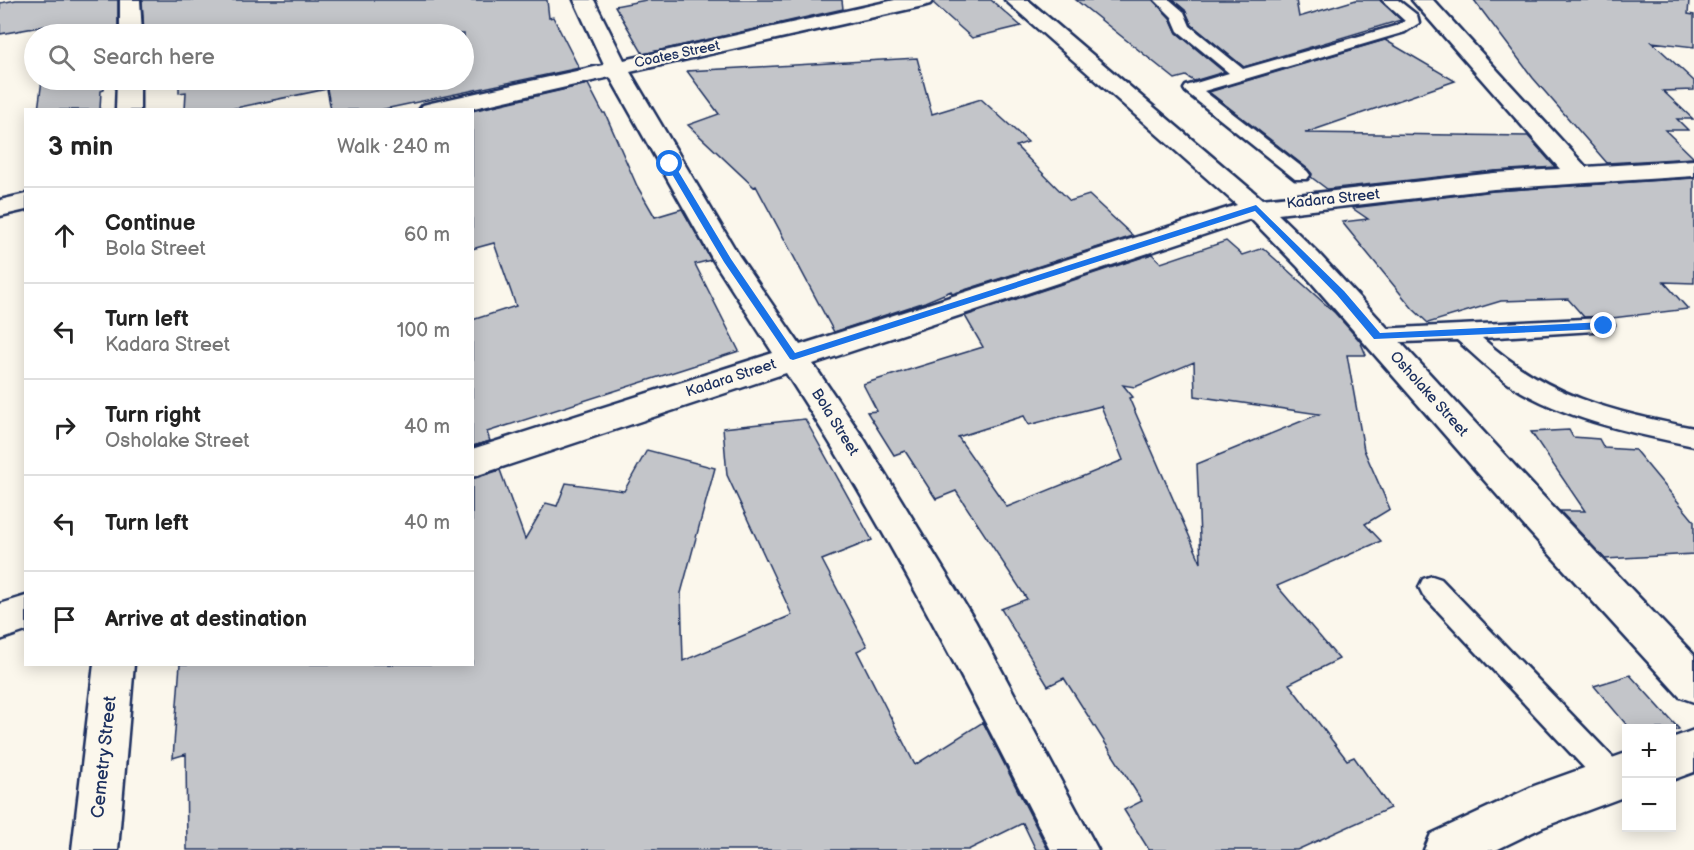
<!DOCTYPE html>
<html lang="en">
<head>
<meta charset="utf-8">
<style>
  body { margin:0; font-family:"Balsamiq Sans",sans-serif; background:#f6f6f6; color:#222 }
  .controls { position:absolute; right:18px; bottom:18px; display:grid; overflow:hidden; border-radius:0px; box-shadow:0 3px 15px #0003 }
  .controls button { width:54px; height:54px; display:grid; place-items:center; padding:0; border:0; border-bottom:2px solid #e0e0e0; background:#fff; color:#222; font:30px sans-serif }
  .stop { position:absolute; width:18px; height:18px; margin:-14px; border:4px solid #1a73e8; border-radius:50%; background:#fff }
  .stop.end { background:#1a73e8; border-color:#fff; box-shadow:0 2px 6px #0008 }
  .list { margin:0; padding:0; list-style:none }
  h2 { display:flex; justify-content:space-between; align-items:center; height:78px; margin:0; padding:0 24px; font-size:26px }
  h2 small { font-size:20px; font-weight:400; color:#767676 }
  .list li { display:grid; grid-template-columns:39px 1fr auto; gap:18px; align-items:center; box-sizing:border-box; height:96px; padding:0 24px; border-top:2px solid #e0e0e0 }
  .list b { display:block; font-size:22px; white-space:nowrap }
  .list p { margin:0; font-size:20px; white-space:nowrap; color:#767676 }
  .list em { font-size:20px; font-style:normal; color:#767676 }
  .icon { flex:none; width:33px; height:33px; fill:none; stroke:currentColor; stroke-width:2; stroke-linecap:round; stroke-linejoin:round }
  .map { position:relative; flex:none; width:1694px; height:850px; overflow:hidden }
  .search { position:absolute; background:#fff; box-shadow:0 3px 15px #0003; left:24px; top:24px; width:450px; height:66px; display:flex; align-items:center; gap:15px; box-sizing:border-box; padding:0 21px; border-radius:33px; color:#767676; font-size:22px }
  .panel { position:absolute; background:#fff; box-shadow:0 3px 15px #0003; left:24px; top:108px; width:450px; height:558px; border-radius:0px }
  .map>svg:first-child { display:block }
</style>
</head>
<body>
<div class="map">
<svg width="1694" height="850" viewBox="0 0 1694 850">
  <rect width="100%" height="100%" fill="#fbf7ec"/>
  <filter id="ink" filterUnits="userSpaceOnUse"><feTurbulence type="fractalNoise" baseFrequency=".0167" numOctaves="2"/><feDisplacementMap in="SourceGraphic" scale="12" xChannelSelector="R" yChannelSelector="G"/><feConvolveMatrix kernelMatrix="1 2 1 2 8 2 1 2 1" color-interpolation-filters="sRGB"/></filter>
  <g filter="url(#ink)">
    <path fill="#c3c5c9" stroke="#1b2f5e" stroke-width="1.5" fill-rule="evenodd" d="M 16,0 L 118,0 L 118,34 L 50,34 L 51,25 L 0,34 L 0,3 Z
      M 142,0 L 547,0 L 549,18 L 553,17 L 579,68 L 380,110 L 331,110 L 327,89 L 226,110 L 185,110 L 186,92 L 179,93 L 179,80 L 464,80 L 464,34 L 144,34 Z
      M 646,0 L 842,0 L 843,9 L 643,54 L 615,6 Z
      M 935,0 L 991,0 L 1021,26 L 972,38 L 933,3 Z
      M 1076,0 L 1153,0 L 1170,18 L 1177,33 L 1224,72 L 1194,81 L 1186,76 L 1175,79 Z
      M 1173,0 L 1296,0 L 1299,17 L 1356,0 L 1380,0 L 1401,20 L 1244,67 L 1192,25 L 1185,10 Z
      M 1474,0 L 1689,0 L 1688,14 L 1694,15 L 1694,47 L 1652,42 L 1694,81 L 1694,90 L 1663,91 L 1693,119 L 1677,119 L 1688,130 L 1665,130 L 1694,158 L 1607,163 L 1533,78 Z
      M 1385,40 L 1455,81 L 1305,133 L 1528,136 L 1555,167 L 1494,171 L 1327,189 L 1311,177 L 1312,174 L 1308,169 L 1209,92 Z
      M 917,58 L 932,114 L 981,99 L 1028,142 L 1016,146 L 1070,201 L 1089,195 L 1133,236 L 952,294 L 951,291 L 925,302 L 834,332 L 756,186 L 754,187 L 688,125 L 719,114 L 687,71 Z
      M 42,80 L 105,80 L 104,90 L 101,91 L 100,110 L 38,110 Z
      M 588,84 L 603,113 L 605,113 L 637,186 L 655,217 L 682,209 L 711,260 L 695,264 L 739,351 L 487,432 L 490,441 L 472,446 L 472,320 L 516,306 L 494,243 L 472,249 L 472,111 Z
      M 1694,178 L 1694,283 L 1664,282 L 1688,309 L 1612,318 L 1604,316 L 1584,317 L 1568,299 L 1501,301 L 1428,323 L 1413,309 L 1342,222 L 1368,219 L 1352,208 L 1494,191 Z
      M 1226,241 L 1242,255 L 1263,248 L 1335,313 L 1360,341 L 1366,355 L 1347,355 L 1364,450 L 1390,509 L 1365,524 L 1381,541 L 1277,586 L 1339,659 L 1289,684 L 1347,760 L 1354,757 L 1390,808 L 1297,850 L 1149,850 L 1124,810 L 1142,801 L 1064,678 L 1048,686 L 1001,609 L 1027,599 L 956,491 L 936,499 L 905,451 L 894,455 L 867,412 L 877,411 L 863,384 L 983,347 L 965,316 L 1152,254 L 1161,263 ZM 1194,362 L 1195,396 L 1319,414 L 1197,464 L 1201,563 L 1129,398 L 1133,397 L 1123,385 L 1135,387 ZM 1101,406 L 1123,460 L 1007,507 L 958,437 L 1024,416 L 1029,425 Z
      M 805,419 L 872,540 L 822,560 L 867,646 L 857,651 L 915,765 L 983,722 L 1048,850 L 1036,850 L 1023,823 L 968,850 L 187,850 L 186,754 L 173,758 L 180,664 L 472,664 L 472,479 L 500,470 L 525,539 L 546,503 L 557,506 L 566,483 L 624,491 L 647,450 L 715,468 L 681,593 L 683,661 L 792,615 L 727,475 L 723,428 Z
      M 1569,430 L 1573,437 L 1599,439 L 1604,448 L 1635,450 L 1694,521 L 1694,554 L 1605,559 L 1560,511 L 1585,511 L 1531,432 Z
      M 1630,675 L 1679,729 L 1671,732 L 1671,729 L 1630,729 L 1594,686 Z"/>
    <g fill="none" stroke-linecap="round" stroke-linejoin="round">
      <g stroke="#1b2f5e" stroke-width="5">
        <path id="service" d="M 1155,0 L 1170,0 L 1184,12 L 1190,26 L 1243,69 L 1395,26 L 1405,21 L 1382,0 L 1398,0 L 1417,15 L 1419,23 L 1405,32 L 1204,91 L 1307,171 L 1310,175 L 1307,179 L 1295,179 L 1186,92 L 1184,89 L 1186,86 L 1229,73 L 1178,31 L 1172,17 Z
          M 1604,318 L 1611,320 L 1614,325 L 1611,330 L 1482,338 C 1548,397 1610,411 1694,428 L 1694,446 C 1636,434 1574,421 1522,392 C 1497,378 1478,358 1457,340 L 1377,343 L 1370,341 L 1367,336 L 1370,331 L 1377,329 Z
          M 1432,576 L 1441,579 L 1625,770 L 1625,790 L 1615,795 L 1605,790 L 1423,595 L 1419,587 L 1423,579 Z"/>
      </g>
      <g stroke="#1b2f5e" stroke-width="5">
        <path id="minor" d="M 120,0 L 140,0 L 142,34 L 120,34 Z
          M 574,0 L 594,0 L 624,60 L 895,0 L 933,0 L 930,4 L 923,6 L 630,72 L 739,256 L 800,345 L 1237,205 L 1005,0 L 1028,0 L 1262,199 L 1494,173 L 1560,169 L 1412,0 L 1433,0 L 1586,167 L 1694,160 L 1694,176 L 1494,189 L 1278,214 L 1318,253 L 1552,506 L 1694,655 L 1694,702 L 1680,697 L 1526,528 L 1298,267 L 1251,219 L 813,364 L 864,439 L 975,621 L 1098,850 L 1051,850 C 968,687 885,526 786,373 L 472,477 L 472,449 L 773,353 L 713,260 L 610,77 L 465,110 L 419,110 L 423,105 L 431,103 L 604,65 Z
          M 117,80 L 140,80 L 140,110 L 116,110 Z
          M 26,194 L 26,210 L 0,216 L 0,200 Z
          M 26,596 L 26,631 L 0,640 L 0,604 Z
          M 94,664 L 134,664 L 118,850 L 72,850 Z
          M 1694,730 L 1694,772 L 1672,780 L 1672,738 Z
          M 1626,753 L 1626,796 L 1543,827 L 1496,850 L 1424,850 L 1431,834 L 1534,786 Z"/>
      </g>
      <use href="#service" fill="#fbf7ec" fill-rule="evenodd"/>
      <use href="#minor" fill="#fbf7ec" fill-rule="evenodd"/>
    </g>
  </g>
  <path fill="#1a73e8" d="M 670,162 L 674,164 L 731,259 L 795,353 L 1256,205 L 1344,291 L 1380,333 L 1604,322 L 1608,326 L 1604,329 L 1374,339 L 1337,295 L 1255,211 L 793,360 L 790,359 L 724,262 L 666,164 Z"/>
  <g text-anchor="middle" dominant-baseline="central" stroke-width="4.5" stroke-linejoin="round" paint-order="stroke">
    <g font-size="14" fill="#1b2f5e" stroke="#fbf7ec">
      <text transform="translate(677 54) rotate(-12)">Coates Street</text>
    </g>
    <g font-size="15" fill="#1b2f5e" stroke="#fbf7ec">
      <text transform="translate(1333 199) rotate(-6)">Kadara Street</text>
      <text transform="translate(731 378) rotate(-18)">Kadara Street</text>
      <text transform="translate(1429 394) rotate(48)">Osholake Street</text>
      <text transform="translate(835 422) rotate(58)">Bola Street</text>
    </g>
    <g font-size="18" fill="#1b2f5e" stroke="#fbf7ec">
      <text transform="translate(104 757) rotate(-84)">Cemetry Street</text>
    </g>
  </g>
</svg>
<div class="controls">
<button>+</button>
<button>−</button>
</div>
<div class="stop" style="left:670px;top:164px"></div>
<div class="stop end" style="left:1604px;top:326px"></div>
<div class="search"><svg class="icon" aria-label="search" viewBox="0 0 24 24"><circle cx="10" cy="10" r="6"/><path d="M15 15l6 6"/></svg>Search here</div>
<section class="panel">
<h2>3 min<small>Walk · 240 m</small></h2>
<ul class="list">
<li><svg class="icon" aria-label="ahead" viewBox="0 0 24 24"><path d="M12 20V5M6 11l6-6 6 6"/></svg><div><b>Continue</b><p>Bola Street</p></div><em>60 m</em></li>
<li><svg class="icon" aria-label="left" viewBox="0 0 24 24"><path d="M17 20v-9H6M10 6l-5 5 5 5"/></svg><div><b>Turn left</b><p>Kadara Street</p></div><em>100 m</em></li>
<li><svg class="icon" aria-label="right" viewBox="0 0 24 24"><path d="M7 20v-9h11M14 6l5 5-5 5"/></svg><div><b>Turn right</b><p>Osholake Street</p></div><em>40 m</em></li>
<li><svg class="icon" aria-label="left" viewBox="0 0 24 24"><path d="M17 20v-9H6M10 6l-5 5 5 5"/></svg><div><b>Turn left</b></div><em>40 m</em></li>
<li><svg class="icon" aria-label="arrive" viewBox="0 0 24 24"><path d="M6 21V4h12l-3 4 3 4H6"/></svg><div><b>Arrive at destination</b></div></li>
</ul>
</section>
</div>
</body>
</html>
